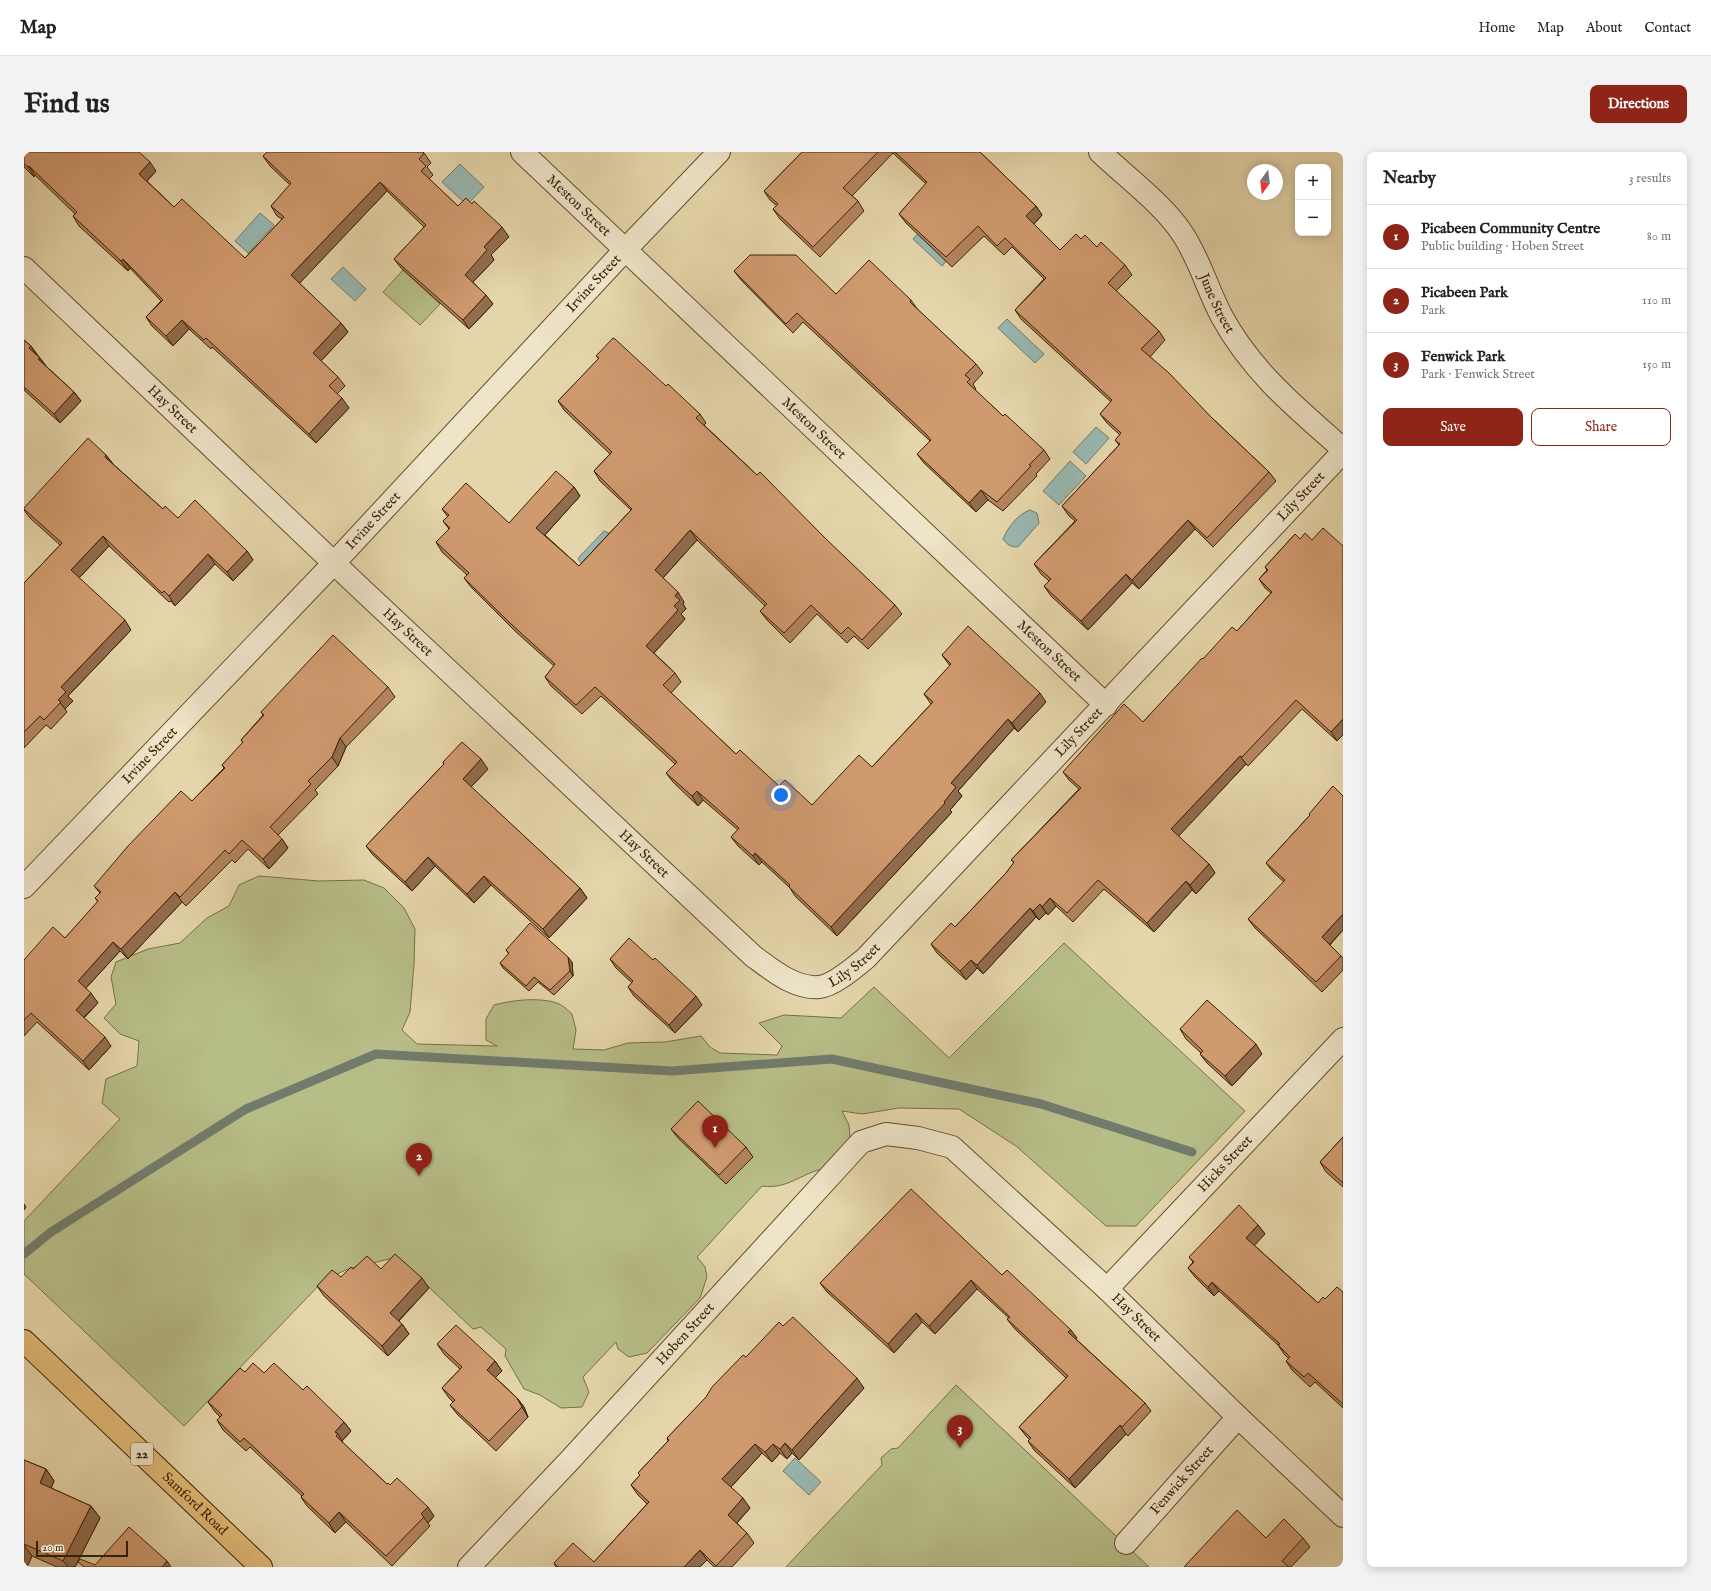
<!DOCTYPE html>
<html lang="en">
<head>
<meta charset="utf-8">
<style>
  body { margin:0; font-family:"IM FELL English",serif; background:#f2f2f2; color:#222 }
  .controls { position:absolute; right:12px; top:12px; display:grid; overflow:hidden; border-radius:8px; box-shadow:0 2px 10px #0003 }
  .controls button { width:36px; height:36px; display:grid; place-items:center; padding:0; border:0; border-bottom:1px solid #e0e0e0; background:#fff; color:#222; font:20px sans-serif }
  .compass { position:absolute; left:1223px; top:12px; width:36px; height:36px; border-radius:50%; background:#fff; box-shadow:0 2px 10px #0003; rotate:194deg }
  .scale { position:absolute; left:12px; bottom:10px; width:92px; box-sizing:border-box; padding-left:4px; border:2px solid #392205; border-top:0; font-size:11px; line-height:14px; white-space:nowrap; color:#392205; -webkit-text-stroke:3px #eee4c8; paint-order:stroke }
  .you { position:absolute; left:757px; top:643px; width:14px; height:14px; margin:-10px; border:3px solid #fff; border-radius:50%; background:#1a73e8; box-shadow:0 0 0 6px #1a73e833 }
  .badge { display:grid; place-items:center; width:26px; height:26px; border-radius:50%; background:#8f2418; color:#fff; font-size:13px; font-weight:700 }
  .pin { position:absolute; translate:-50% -33px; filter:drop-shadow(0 1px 2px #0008) }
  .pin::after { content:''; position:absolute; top:21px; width:14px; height:12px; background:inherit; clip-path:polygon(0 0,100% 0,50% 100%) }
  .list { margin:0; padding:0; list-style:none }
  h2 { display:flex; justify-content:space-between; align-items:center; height:52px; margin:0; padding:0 16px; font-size:17px }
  h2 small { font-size:13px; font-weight:400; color:#767676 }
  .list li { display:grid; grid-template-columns:26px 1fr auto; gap:12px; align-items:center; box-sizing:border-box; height:64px; padding:0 16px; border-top:1px solid #e0e0e0 }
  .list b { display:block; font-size:15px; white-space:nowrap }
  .list p { margin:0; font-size:13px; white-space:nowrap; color:#767676 }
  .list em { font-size:13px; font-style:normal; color:#767676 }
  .actions { display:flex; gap:8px; padding:12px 16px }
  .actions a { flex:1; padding:9px 0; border:1px solid #8f2418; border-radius:8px; text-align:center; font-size:14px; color:#8f2418 }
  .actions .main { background:#8f2418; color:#fff }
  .map { position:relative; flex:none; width:1319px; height:1415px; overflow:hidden; border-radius:8px }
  header { display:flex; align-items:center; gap:24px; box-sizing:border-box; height:56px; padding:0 20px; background:#fff; border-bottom:1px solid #e0e0e0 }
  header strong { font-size:19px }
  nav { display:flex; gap:22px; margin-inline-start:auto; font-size:14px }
  .intro { display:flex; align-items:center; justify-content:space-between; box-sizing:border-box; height:96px; padding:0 24px }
  h1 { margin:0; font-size:28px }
  .button { padding:10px 18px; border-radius:8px; background:#8f2418; color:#fff; font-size:14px; font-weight:700 }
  main { display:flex; gap:24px; padding:0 24px }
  aside { flex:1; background:#fff; border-radius:8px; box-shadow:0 2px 10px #0003 }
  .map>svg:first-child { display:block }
</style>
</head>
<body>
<header>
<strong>Map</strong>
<nav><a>Home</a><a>Map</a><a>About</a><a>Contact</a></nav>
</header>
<div class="intro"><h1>Find us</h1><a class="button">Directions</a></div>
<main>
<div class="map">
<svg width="1319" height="1415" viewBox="0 0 1319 1415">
  <rect width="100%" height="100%" fill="#e5d5aa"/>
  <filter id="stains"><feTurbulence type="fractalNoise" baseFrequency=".005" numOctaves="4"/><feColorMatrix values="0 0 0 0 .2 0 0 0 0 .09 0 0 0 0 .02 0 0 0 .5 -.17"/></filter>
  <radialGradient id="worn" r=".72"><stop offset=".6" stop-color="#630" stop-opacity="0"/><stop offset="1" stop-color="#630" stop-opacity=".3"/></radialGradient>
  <path fill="#b7bd87" stroke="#787046" d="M 379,118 L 416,152 L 396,173 L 359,140 Z
    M 235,724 L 295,729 L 340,728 L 360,736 L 380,756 L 391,777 L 390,812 L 386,860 L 378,878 L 393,892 L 473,894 L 462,888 L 462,867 L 470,853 C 489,848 514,845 533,851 C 538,853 544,858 548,862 L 552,878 L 549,897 L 580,898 L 604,891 L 641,890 L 677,884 L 686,895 L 696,901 L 753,903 L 758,894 L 735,871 L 760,863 L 817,866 L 850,835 L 925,906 L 1040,791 L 1221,959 L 1112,1074 L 1082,1074 L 992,994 L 935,957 L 875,956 L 838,962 L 818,959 L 825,973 L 826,986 L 805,1016 C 780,1018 766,1038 738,1034 L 673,1105 L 681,1115 L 683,1125 L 676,1146 L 623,1201 L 605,1205 L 594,1197 L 592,1190 L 559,1225 L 565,1240 L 558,1255 L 537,1256 L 516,1243 L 500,1237 L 481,1204 L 482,1197 L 457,1175 L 449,1177 L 373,1105 L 324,1117 L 300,1128 L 160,1274 L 0,1122 L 0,1069 L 96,967 L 78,951 L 82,927 L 113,914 L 115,889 L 96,882 L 80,866 L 92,852 L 87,825 L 92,810 L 124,797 L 156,791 L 183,766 L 205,754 L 215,733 Z
    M 932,1233 L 1125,1415 L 762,1415 L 858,1313 L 857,1306 L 867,1297 L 874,1296 Z"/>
  <path fill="#98b7b1" stroke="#727b6c" d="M 436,12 L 460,35 L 443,53 L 418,30 Z
    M 236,61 L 250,73 L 224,101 L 211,89 Z
    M 902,73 L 930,100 L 918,114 L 889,87 Z
    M 319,115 L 342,137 L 331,149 L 307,127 Z
    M 983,167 L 1020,202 L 1011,211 L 974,176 Z
    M 1072,275 L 1085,286 L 1062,312 L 1049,300 Z
    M 1046,309 L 1062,324 L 1035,353 L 1019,339 Z
    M 1006,358 L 1013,361 L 1015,371 L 994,395 C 987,395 983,393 979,387 C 984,375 994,362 1006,358 Z
    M 580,379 L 587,382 L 558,412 L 554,407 L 556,404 Z
    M 771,1306 L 797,1330 L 785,1343 L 759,1319 Z"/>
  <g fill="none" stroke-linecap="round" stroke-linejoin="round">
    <path stroke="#727b6c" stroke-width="9" d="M 0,1102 L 27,1080 L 222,957 L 352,902 L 648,919 L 808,907 L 1017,952 L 1168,1000"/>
    <g stroke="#644f2e" stroke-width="24">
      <g id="minor">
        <path id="s1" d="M 498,0 L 1082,553"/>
        <path id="s2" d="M 1076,0 C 1101,24 1139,52 1158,81 C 1175,106 1183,136 1197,163 C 1227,219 1272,256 1319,297"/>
        <path id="s3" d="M 0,116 L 333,433 L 729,804 C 747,817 770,837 795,835 C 809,834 831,815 842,806 L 1319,300"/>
        <path id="s4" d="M 0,735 L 310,411 L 601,98 L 695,0"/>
        <path id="s5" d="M 1083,1137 L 1319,887"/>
        <path id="s6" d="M 1102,1391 L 1214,1265"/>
        <path id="s7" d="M 445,1415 L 547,1307 L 837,990 L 862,982 L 894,986 L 928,995 L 1083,1137 L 1214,1265 L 1319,1364"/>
      </g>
    </g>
    <g stroke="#392205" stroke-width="24">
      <g id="primary">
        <path id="s8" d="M 0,1189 L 237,1415"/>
      </g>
    </g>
    <use href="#minor" stroke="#eee4c8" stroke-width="22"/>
    <use href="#primary" stroke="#e2ba75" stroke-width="22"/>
  </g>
  <path fill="#b3845f" stroke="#392205" d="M 0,0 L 132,19 L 123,29 L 150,55 L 221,106 L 258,67 L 253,64 L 247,54 L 266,33 L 246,14 L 239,4 L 400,1 L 407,11 L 403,15 L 409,23 L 405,27 L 434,54 L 485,85 L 467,103 L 470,108 L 449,130 L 469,152 L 445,177 L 377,116 L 370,107 L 400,75 L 363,39 L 275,131 L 317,171 L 324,180 L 297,209 L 314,225 L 321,234 L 313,242 L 325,256 L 292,291 L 188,195 L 187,197 L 165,177 L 149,194 L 128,174 L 122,165 L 137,149 L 106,116 L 104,119 L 55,74 L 49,64 L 51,62 L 11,23 L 10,25 L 0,15 Z
    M 778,0 L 956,0 L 1012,54 L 1018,63 L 1010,72 L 1036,98 L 1057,87 L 1073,95 L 1101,113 L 1108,123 L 1092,139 L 1135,179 L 1141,188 L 1126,205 L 1188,266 L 1245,320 L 1252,329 L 1189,395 L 1171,377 L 1115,437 L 1108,431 L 1064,478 L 1027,444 L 1020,434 L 1025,429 L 1017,422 L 1010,412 L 1051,369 L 1045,364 L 1038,354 L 1095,293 L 1091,288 L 1096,283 L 1083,271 L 1076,262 L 1087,250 L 997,167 L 991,158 L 1020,127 L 988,95 L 980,103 L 960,84 L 928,115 L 882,71 L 875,62 L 902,32 L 869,1 L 828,44 L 834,49 L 840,59 L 796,105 L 756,67 L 749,57 L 753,54 L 746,48 L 740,39 Z
    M 710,119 L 812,142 L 887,148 L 894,158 L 952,212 L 959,221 L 949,232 L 952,237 L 951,238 L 979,264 L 1020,298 L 1026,307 L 1012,322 L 1013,324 L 979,359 L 964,348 L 952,360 L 900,311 L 893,302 L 906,289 L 779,170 L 769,181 L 717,128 Z
    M 0,188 L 7,194 L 22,214 L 50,240 L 57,249 L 36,271 L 0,238 Z
    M 572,204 L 642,234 L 676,262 L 682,271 L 680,273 L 871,453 L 878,462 L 844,497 L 830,484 L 823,491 L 793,462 L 766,491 L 743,468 L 736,459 L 741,454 L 673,388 L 639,426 L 660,450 L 659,452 L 662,457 L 657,462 L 661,467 L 630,501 L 651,521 L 657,530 L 647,541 L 712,602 L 755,634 L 788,653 L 848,615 L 907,552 L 900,542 L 926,514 L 918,503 L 1022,550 L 994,580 L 990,576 L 934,639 L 938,644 L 926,658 L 928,660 L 813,784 L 771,744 L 766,736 L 738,710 L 735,713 L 714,694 L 707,685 L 714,678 L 679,648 L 674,654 L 649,630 L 642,621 L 651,612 L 577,544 L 558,562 L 527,534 L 521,525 L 530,514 L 492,480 L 447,435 L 440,426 L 443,423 L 418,400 L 412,390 L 425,377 L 419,369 L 424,365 L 418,357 L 485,371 L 550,335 L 556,344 L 521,383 L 555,414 L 607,358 L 576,329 L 570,319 L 586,302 L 540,258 L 534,249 L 575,207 Z
    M 82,303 L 89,312 L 139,357 L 154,366 L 223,399 L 229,408 L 209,429 L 191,412 L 151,454 L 147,449 L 145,450 L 85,394 L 55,426 L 107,478 L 44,544 L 49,549 L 41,557 L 43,560 L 27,577 L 22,573 L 0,596 L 0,431 L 36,393 L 6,366 L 0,358 Z
    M 1271,382 L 1313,589 L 1278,557 L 1224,614 L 1222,612 L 1154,684 L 1185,712 L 1191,721 L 1172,742 L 1168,738 L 1130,780 L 1080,737 L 1049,770 L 1032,754 L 1024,763 L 1022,761 L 1015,768 L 1012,765 L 959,822 L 953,816 L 942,828 L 913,801 L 907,792 L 931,775 L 982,721 L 990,711 L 987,708 L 1055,637 L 1045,628 L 1039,620 L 1119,570 L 1179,507 L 1213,479 L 1247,441 L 1241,436 L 1235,427 L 1243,418 L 1241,415 Z
    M 364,535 L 371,545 L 322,595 L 314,614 L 291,638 L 294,642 L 254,683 L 258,687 L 264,696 L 245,717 L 224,697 L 211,711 L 208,708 L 162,754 L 158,750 L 104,807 L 96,799 L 62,836 L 74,851 L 60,866 L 87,894 L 65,918 L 13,870 L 0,884 L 0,808 L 41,786 L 74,750 L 71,746 L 76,741 L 70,734 L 168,649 L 200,616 L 198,613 L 219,591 L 217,588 L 239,563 L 237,560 Z
    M 419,610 L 464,617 L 447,635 L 556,736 L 563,746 L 525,786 L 467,733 L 450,751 L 411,714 L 388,739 L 349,703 L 342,694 L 420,612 Z
    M 1319,644 L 1319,778 L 1306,793 L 1319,806 L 1319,818 L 1298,840 L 1231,776 L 1224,767 L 1260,730 L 1249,720 L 1242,711 L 1286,663 L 1285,662 Z
    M 482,798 L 548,810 L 549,824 L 530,843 L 514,830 L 505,839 L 479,816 L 476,811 L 485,802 Z
    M 586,807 L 629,808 L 678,853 L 651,881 L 610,844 L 604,835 L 608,831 L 592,816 Z
    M 1156,877 L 1238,902 L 1208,934 L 1183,911 L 1176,902 L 1177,901 L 1162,887 Z
    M 647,977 L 722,995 L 729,1005 L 702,1032 L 654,986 Z
    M 1319,985 L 1319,1035 L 1302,1020 L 1296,1010 Z
    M 0,1052 L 2,1055 L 0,1058 Z
    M 1234,1073 L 1241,1082 L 1230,1093 L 1294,1151 L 1319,1140 L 1319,1256 L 1291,1230 L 1286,1235 L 1268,1218 L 1262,1209 L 1265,1207 L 1260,1202 L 1254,1193 L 1195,1139 L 1190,1144 L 1171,1125 L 1164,1116 L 1169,1110 L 1165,1105 Z
    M 329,1117 L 357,1117 L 405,1136 L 375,1169 L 378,1172 L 385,1182 L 364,1204 L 300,1144 L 293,1134 L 317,1125 Z
    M 978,1123 L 1053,1186 L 1052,1187 L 1121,1251 L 1127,1259 L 1104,1284 L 1102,1282 L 1051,1336 L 1010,1298 L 1004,1289 L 1006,1288 L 1002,1284 L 995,1275 L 1042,1226 L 990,1176 L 983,1167 L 985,1166 L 953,1137 L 911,1182 L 898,1170 L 870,1201 L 803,1140 L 796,1131 Z
    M 759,1174 L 840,1236 L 775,1308 L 768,1301 L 763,1307 L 756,1301 L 748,1310 L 738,1301 L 707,1335 L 726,1356 L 713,1371 L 723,1381 L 730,1391 L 708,1415 L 690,1415 L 683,1408 L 676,1415 L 532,1415 L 530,1411 L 570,1410 L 623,1352 L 614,1343 L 607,1333 L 616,1323 L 614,1321 L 644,1289 L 643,1286 L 722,1205 Z
    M 413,1192 L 471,1209 L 478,1219 L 471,1225 L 493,1246 L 500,1255 L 504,1265 L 472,1299 L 433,1262 L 426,1253 L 429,1250 L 425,1246 L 418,1236 L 436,1217 L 420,1202 Z
    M 221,1220 L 240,1221 L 279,1238 L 320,1270 L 327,1279 L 318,1289 L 320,1292 L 363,1332 L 366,1333 L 410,1364 L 404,1371 L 406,1374 L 368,1414 L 322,1370 L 311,1381 L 283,1354 L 277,1345 L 278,1344 L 226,1295 L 222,1299 L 199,1278 L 193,1268 L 196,1265 L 191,1260 L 184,1250 Z
    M 0,1308 L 22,1317 L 30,1329 L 27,1336 L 67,1354 L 76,1366 L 51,1415 L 33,1415 L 8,1404 L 3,1415 L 0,1415 Z
    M 1242,1386 L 1279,1386 L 1286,1395 L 1267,1415 L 1160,1415 Z"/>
  <path fill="#926c4e" stroke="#392205" d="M 126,10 L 132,19 L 121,31 L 115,22 Z
    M 5,14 L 11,23 L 10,25 L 4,15 Z
    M 356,30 L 363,39 L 274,133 L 267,123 Z
    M 1012,54 L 1018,63 L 1009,73 L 1002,64 Z
    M 478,75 L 485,85 L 467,103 L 470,108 L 447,132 L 441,123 L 460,95 Z
    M 99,107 L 106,116 L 104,119 L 97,109 Z
    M 462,143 L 469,152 L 445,177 L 439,168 Z
    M 158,168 L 165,177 L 149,194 L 142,184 Z
    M 317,171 L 324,180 L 296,210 L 289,201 Z
    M 7,194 L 13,203 L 5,196 Z
    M 16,206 L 22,214 L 14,207 Z
    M 50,240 L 57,249 L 36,271 L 30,262 Z
    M 318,246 L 325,256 L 292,291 L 285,282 Z
    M 82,303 L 89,312 L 81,305 Z
    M 550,335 L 556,344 L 519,385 L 512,376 Z
    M 957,338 L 964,348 L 952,360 L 945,351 Z
    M 1164,368 L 1171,377 L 1115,437 L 1108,428 Z
    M 666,378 L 673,388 L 637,428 L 631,418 Z
    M 79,384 L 85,394 L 53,428 L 47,418 Z
    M 223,399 L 229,408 L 209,429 L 203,420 Z
    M 184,402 L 191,412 L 151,454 L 145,444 Z
    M 1102,422 L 1108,431 L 1064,478 L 1057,469 Z
    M 654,440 L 660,450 L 659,452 L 662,457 L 657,462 L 661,467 L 628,503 L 622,494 L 650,454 L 651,444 Z
    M 101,468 L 107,478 L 44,544 L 49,549 L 41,557 L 34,548 L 37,535 Z
    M 1016,541 L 1022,550 L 994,580 L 988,571 Z
    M 984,567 L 990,576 L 934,639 L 938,644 L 926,658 L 928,660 L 813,784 L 807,775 L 920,650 L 927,631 Z
    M 1319,567 L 1319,583 L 1313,589 L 1307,580 Z
    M 316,586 L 322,595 L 314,614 L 308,605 Z
    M 1216,604 L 1222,612 L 1153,686 L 1147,677 Z
    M 457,607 L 464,617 L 445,637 L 439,627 Z
    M 673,639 L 679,648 L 674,654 L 668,644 Z
    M 258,687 L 264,696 L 245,717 L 239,707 Z
    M 731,701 L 738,710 L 735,713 L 729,704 Z
    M 404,705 L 411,714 L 388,739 L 381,730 Z
    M 1185,712 L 1191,721 L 1172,742 L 1166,733 Z
    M 460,724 L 467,733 L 450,751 L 443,742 Z
    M 1162,729 L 1168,738 L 1130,780 L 1123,771 Z
    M 556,736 L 563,746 L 525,786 L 519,777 Z
    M 151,740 L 158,750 L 104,807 L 97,797 Z
    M 1026,746 L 1032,754 L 1024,763 L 1018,755 Z
    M 1016,752 L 1022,761 L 1015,768 L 1009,759 Z
    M 1006,756 L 1012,765 L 959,822 L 953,813 Z
    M 1319,762 L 1319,778 L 1304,794 L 1298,785 Z
    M 89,790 L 96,799 L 60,838 L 54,829 Z
    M 544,805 L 548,810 L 549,824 L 546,819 Z
    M 947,808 L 953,816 L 942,828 L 936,819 Z
    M 67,841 L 74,851 L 58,867 L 52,858 Z
    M 672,844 L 678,853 L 651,881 L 645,873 Z
    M 81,885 L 87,894 L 65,918 L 59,909 Z
    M 1232,892 L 1238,902 L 1208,934 L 1201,924 Z
    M 1234,1073 L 1241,1082 L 1229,1095 L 1222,1086 Z
    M 398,1126 L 405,1136 L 373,1170 L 366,1161 Z
    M 947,1128 L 953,1137 L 911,1182 L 905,1174 Z
    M 1188,1130 L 1195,1139 L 1190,1144 L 1184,1135 Z
    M 892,1161 L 898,1170 L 870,1201 L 864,1192 Z
    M 378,1172 L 385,1182 L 364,1204 L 358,1194 Z
    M 1047,1178 L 1053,1186 L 1051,1189 L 1044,1180 Z
    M 471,1209 L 478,1219 L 470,1227 L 463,1218 Z
    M 833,1226 L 840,1236 L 775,1308 L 768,1298 Z
    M 493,1246 L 500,1255 L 504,1265 L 498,1255 Z
    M 320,1270 L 327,1279 L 318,1289 L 314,1282 L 311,1280 Z
    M 1096,1273 L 1102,1282 L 1051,1336 L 1045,1327 Z
    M 761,1291 L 768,1301 L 763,1307 L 756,1297 Z
    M 731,1292 L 738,1301 L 705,1337 L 698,1327 Z
    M 749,1292 L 756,1301 L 748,1310 L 741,1300 Z
    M 22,1317 L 30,1329 L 24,1344 L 16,1331 Z
    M 719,1346 L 726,1356 L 711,1373 L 704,1363 Z
    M 67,1354 L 76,1366 L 51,1415 L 44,1415 L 39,1409 Z
    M 404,1355 L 410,1364 L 404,1371 L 397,1362 Z
    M 315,1360 L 322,1370 L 311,1381 L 305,1371 Z
    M 0,1393 L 8,1404 L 3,1415 L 0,1415 Z
    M 676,1398 L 683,1408 L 676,1415 L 660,1415 Z
    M 143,1409 L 147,1415 L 138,1415 Z"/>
  <path fill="#d09a6f" stroke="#392205" d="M 0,0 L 115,0 L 126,10 L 115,22 L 150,55 L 158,47 L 221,106 L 260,65 L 247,54 L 267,31 L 239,4 L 243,0 L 399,0 L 400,1 L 395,7 L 402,14 L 397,19 L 434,54 L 442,46 L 448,52 L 450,49 L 478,75 L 460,95 L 463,98 L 441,123 L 462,143 L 439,168 L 370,107 L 402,73 L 356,30 L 267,123 L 317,171 L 289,201 L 314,225 L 305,234 L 318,246 L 285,282 L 182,186 L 180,188 L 158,168 L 142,184 L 122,165 L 139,148 L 99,107 L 97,109 L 49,64 L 53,60 L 5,14 L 4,15 L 0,12 Z
    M 778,0 L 854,0 L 819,36 L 834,49 L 789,95 L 749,57 L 754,52 L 740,39 Z
    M 871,0 L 956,0 L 1012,54 L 1002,64 L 1036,98 L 1052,82 L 1057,87 L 1061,83 L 1073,95 L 1077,90 L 1101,113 L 1084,131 L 1135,179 L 1117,197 L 1145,221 L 1188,266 L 1245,320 L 1183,386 L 1164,368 L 1108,428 L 1102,422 L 1057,469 L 1020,434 L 1027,427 L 1010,412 L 1053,368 L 1038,354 L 1096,292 L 1091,288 L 1097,281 L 1076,262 L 1088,248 L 991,158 L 1022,126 L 981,86 L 973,94 L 954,74 L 922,105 L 875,62 L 903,30 Z
    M 726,103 L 772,103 L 812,142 L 845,108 L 887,148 L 886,150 L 952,212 L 941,223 L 946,227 L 943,230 L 979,264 L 981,262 L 1020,298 L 1005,313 L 1007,314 L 973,350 L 957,338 L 945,351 L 893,302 L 907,288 L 902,282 L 773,161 L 762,172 L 710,119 Z
    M 589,186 L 591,187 L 642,234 L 644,232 L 676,262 L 672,266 L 733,323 L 736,320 L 801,386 L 871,453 L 838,488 L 824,475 L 817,482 L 787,453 L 760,481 L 736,459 L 743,452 L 666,378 L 631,418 L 654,440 L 651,444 L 656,448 L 650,454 L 654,458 L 622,494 L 651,521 L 639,533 L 712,602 L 716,598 L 755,634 L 761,628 L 788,653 L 835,603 L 848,615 L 909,550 L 900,542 L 927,512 L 918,503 L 944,474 L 1016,541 L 988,571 L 984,567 L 927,631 L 932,635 L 920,650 L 921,651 L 807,775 L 765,735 L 766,733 L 731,701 L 729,704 L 707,685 L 715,676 L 673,639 L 668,644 L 642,621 L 653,610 L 571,535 L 552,553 L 521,525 L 531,512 L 486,471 L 440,426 L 445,421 L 412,390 L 426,376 L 419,369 L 425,363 L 418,357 L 442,331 L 485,371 L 532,319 L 550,335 L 512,376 L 555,414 L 608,357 L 570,319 L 588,300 L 534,249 L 575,206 L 572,204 Z
    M 0,188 L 7,194 L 5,196 L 16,206 L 14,207 L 50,240 L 30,262 L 0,235 Z
    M 64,286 L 82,303 L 81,305 L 139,357 L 141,354 L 154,366 L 171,348 L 223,399 L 203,420 L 184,402 L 145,444 L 140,439 L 138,441 L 79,384 L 47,418 L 101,468 L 37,535 L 42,540 L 34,548 L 37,550 L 20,568 L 16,564 L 0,580 L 0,431 L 38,391 L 0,357 L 0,356 Z
    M 1299,376 L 1319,394 L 1319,567 L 1307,580 L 1272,548 L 1218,605 L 1216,604 L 1147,677 L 1185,712 L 1166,733 L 1162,729 L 1123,771 L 1074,728 L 1043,761 L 1026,746 L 1018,755 L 1016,752 L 1009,759 L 1006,756 L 953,813 L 947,808 L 936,819 L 907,792 L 927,771 L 931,775 L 982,721 L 990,710 L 987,708 L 1057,636 L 1039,620 L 1100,552 L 1119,570 L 1178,506 L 1179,507 L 1208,475 L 1213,479 L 1248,440 L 1235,427 L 1244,418 L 1241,415 L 1271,382 L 1276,387 L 1281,381 L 1288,388 Z
    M 309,483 L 364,535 L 316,586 L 308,605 L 284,629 L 287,632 L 246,675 L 258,687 L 239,707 L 218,688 L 205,702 L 201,698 L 156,745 L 151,740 L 97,797 L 89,790 L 54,829 L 67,841 L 52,858 L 81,885 L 59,909 L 7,861 L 0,868 L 0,808 L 29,775 L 41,786 L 74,749 L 71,746 L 77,740 L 70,734 L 104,694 L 157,639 L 168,649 L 201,616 L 198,613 L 219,590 L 217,588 L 240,563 L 237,560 Z
    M 438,590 L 457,607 L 439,627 L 556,736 L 519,777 L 460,724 L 443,742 L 404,705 L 381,730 L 342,694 L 420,612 L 419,610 Z
    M 1309,634 L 1319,644 L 1319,762 L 1298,785 L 1317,804 L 1292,830 L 1224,767 L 1261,728 L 1242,711 L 1286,663 L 1285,662 Z
    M 506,771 L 544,805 L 546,819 L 526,838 L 510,825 L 502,834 L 476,811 L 485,801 L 482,798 Z
    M 605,786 L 629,808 L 631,806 L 672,844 L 645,873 L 604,835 L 609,829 L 586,807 Z
    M 1183,848 L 1232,892 L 1201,924 L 1176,902 L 1179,899 L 1156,877 Z
    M 674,949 L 722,995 L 695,1023 L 647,977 Z
    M 1319,985 L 1319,1031 L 1296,1010 Z
    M 887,1037 L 978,1123 L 983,1118 L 1047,1178 L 1044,1180 L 1121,1251 L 1098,1275 L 1096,1273 L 1045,1327 L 1004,1289 L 1007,1286 L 995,1275 L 1044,1224 L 983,1167 L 986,1165 L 947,1128 L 905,1174 L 892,1161 L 864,1192 L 796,1131 Z
    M 1215,1053 L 1234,1073 L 1222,1086 L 1294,1151 L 1299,1145 L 1301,1147 L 1313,1135 L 1319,1140 L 1319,1252 L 1284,1221 L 1280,1225 L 1262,1209 L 1266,1205 L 1254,1193 L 1256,1192 L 1188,1130 L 1184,1135 L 1164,1116 L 1170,1110 L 1165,1105 Z
    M 371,1102 L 398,1126 L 366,1161 L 378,1172 L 358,1194 L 293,1134 L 308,1118 L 317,1125 L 327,1115 L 329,1117 L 343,1104 L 357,1117 Z
    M 769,1165 L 833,1226 L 768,1298 L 761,1291 L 756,1297 L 749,1292 L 741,1300 L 731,1292 L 698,1327 L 719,1346 L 704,1363 L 723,1381 L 692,1414 L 676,1398 L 660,1415 L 534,1415 L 530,1411 L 549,1391 L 570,1410 L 625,1350 L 607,1333 L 616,1323 L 614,1321 L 645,1288 L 643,1286 L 682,1245 L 688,1235 L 719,1203 L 722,1205 L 755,1170 L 759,1174 Z
    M 432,1173 L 471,1209 L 463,1218 L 493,1246 L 498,1255 L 465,1289 L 426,1253 L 431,1248 L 418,1236 L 438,1215 L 413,1192 Z
    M 229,1211 L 240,1221 L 250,1211 L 279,1238 L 283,1234 L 320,1270 L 311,1280 L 314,1282 L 312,1284 L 363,1332 L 364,1331 L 366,1333 L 373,1326 L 404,1355 L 397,1362 L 400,1365 L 362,1404 L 315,1360 L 305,1371 L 277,1345 L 280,1342 L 220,1286 L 216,1290 L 193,1268 L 198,1263 L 184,1250 L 216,1216 L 221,1220 Z
    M 0,1308 L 22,1317 L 16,1331 L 67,1354 L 39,1409 L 0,1392 Z
    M 1213,1358 L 1242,1386 L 1260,1367 L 1279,1386 L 1258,1409 L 1265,1415 L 1160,1415 Z
    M 105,1375 L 143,1409 L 138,1415 L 60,1415 L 54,1410 L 56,1407 L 71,1413 Z"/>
  <g text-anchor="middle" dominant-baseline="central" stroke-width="3" stroke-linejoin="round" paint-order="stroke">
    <rect fill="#eee4c8" stroke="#6f5c40" stroke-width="1" x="107" y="1291" width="22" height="22" rx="3"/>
    <g font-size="13" font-weight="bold" fill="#392205">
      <text x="118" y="1302">22</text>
    </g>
    <g font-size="14" fill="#392205" stroke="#eee4c8">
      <text stroke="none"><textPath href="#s1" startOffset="78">Meston Street</textPath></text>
      <text stroke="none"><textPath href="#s4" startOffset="830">Irvine Street</textPath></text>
      <text stroke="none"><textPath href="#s2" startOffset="194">June Street</textPath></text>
      <text stroke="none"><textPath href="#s3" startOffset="205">Hay Street</textPath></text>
      <text stroke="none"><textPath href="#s1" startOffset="402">Meston Street</textPath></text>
      <text stroke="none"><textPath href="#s3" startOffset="1767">Lily Street</textPath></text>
      <text stroke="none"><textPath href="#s4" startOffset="506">Irvine Street</textPath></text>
      <text stroke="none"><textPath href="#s3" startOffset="529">Hay Street</textPath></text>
      <text stroke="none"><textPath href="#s1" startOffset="726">Meston Street</textPath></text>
      <text stroke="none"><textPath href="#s3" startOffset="1443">Lily Street</textPath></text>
      <text stroke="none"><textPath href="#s4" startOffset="182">Irvine Street</textPath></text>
      <text stroke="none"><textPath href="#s3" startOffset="853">Hay Street</textPath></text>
      <text stroke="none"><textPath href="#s3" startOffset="1119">Lily Street</textPath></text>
      <text stroke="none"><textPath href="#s5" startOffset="172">Hicks Street</textPath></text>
      <text stroke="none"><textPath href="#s7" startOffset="923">Hay Street</textPath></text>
      <text stroke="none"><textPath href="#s7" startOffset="318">Hoben Street</textPath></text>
      <text stroke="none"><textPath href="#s6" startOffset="84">Fenwick Street</textPath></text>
      <text stroke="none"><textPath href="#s8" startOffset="236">Samford Road</textPath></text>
    </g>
  </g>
  <rect width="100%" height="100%" filter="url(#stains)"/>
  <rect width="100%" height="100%" fill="url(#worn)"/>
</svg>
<div class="controls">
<button>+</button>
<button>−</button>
</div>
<svg class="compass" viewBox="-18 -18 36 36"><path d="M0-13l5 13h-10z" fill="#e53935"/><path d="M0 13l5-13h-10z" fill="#767676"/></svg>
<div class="scale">20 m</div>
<div class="you"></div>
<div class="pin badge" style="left:691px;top:996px">1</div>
<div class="pin badge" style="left:395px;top:1024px">2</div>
<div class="pin badge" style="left:936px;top:1296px">3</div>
</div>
<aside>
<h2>Nearby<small>3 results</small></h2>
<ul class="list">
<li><span class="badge">1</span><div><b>Picabeen Community Centre</b><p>Public building · Hoben Street</p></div><em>80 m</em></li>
<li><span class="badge">2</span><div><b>Picabeen Park</b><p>Park</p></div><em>110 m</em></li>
<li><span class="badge">3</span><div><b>Fenwick Park</b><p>Park · Fenwick Street</p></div><em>150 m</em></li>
</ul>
<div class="actions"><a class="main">Save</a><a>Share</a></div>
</aside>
</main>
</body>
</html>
